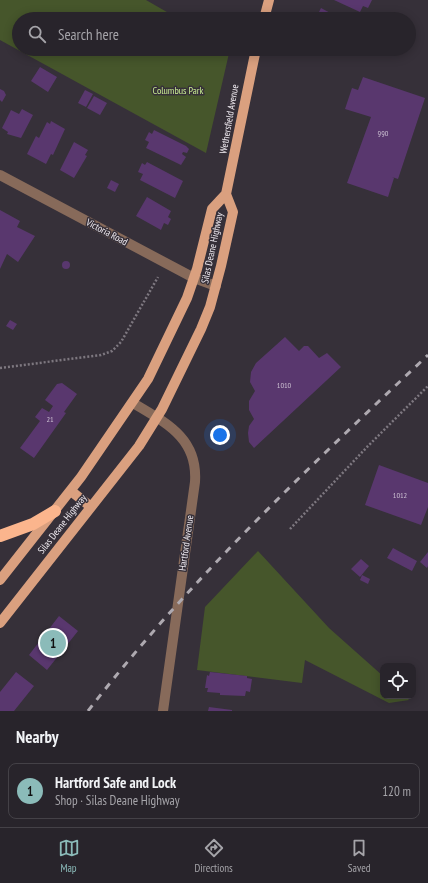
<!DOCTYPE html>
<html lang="en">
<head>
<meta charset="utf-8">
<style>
  body { margin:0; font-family:"PT Sans Narrow",sans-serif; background:#302c33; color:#f1f3f6 }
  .controls { position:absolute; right:12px; bottom:12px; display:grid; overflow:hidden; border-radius:8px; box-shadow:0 2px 10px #0003 }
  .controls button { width:36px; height:36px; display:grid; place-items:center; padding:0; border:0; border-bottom:1px solid #444147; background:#28242b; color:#f1f3f6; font:20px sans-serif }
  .you { position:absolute; left:220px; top:435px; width:14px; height:14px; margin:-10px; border:3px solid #fff; border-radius:50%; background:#1a73e8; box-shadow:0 0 0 6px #1a73e833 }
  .badge { display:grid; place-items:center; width:26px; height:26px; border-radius:50%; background:#8bbbb9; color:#111; font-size:13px; font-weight:700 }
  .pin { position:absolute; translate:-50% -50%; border:2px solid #fff; box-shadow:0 1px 4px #0006 }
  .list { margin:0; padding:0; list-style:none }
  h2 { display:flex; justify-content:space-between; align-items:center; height:52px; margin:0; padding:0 16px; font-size:17px }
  h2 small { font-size:13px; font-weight:400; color:#a5a4a9 }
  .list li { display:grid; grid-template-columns:26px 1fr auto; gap:12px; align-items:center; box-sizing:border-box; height:56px; margin:0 8px 8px; padding:0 8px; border:1px solid #444147; border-radius:8px }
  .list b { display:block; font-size:15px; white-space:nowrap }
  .list p { margin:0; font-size:13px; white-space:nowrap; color:#a5a4a9 }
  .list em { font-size:13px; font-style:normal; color:#a5a4a9 }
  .icon { flex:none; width:22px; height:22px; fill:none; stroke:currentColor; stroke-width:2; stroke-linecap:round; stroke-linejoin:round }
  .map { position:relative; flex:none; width:428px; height:711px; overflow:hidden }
  .search { position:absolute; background:#28242b; box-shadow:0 2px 10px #0003; left:12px; right:12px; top:12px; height:44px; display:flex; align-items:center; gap:10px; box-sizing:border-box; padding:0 14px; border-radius:22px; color:#a5a4a9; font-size:15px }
  .sheet { height:116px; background:#28242b }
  nav { display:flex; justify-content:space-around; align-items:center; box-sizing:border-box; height:56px; border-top:1px solid #444147; background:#28242b; font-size:11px; color:#a5a4a9 }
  nav a { display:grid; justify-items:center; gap:2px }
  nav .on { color:#8bbbb9 }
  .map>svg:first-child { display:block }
</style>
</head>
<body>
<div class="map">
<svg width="428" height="711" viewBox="0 0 428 711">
  <rect width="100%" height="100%" fill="#363039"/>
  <path fill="#46562b" d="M 0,0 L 146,0 L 179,19 L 19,19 L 19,49 L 230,49 L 206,153 L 0,40 Z
    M 258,551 L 329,628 L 383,676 L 383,696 L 405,696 L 409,700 L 389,703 L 305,660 L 302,683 L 197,670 L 205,607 Z"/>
  <path fill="#59376e" d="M 334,0 L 372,0 L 368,8 L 363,6 L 360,12 Z
    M 321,8 L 334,15 L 335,13 L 346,19 L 318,19 L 316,18 Z
    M 40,67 L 57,77 L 48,92 L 31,81 Z
    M 363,77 L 425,98 L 398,179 L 392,177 L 394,178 L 388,197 L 347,183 L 371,117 L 345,109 L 352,88 L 358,90 Z
    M 0,89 L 4,91 L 6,95 L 2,102 L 0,100 Z
    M 85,90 L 93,94 L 86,107 L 78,103 Z
    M 94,96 L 107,103 L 100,115 L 87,108 Z
    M 22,109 L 33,115 L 21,138 L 7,134 L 8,132 L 2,128 L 11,110 L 19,114 Z
    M 51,121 L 65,129 L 53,155 L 51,154 L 46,164 L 27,154 L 36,136 L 39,138 L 47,122 L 50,124 Z
    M 154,130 L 186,146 L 189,149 L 187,153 L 183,152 L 182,154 L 186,157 L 181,165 L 146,148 L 149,142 L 145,140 L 149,132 L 152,134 Z
    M 74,142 L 88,150 L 85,155 L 87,156 L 74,178 L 60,170 Z
    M 147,162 L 183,181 L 175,198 L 140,180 L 143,174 L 138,172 L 142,163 L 145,165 Z
    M 111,180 L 119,184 L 115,192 L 107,188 Z
    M 147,197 L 171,211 L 168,217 L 171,219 L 168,225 L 164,223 L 161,230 L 136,216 Z
    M 0,210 L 20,221 L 17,227 L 35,236 L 18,262 L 7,254 L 0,269 Z
    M62 265a4 4 0 1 1 8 0a4 4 0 1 1-8 0Z
    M 10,320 L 17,324 L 13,330 L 6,326 Z
    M 285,337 L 299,351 L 304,346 L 308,346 L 319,358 L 327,353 L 341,367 L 254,448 L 249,442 L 248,433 L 249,426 L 254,419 L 249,410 L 249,401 L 255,391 L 250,382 L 251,372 L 256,363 Z
    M 62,383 L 77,394 L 64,412 L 66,413 L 34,458 L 20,448 L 40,421 L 35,417 L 42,408 L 49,412 L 53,406 L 45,400 L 57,384 Z
    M 379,465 L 428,483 L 428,507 L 421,525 L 365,505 Z
    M 393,548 L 417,561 L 412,571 L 387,558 Z
    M 428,552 L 428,566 L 427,568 L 420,562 Z
    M 361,559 L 369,566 L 360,577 L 351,569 Z
    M 362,575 L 370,579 L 368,584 L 360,580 Z
    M 59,616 L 78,631 L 47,670 L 29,655 Z
    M 16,672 L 34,686 L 14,711 L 0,711 L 0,692 Z
    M 210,672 L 247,676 L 247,678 L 252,679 L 250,692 L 246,691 L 245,696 L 220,695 L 220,693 L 207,692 L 208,688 L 205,688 L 207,675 L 209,676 Z
    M 209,707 L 232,710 L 232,711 L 208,711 Z"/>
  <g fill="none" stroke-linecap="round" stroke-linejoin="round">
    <path stroke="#7e7880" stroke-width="2.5" stroke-dasharray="2 2" stroke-linecap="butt" d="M 0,368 L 101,355 L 112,351 L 121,342 L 158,277
      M 290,529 L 367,447 L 428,386"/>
    <path stroke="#876a5a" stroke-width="10" d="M 0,175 L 194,278 L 216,286"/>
    <path stroke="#876a5a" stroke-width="10" d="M 133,403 C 166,423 198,438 195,482 L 163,711"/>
    <path stroke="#daa07f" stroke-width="10" d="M 264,19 L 269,0
      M 71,491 L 91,507
      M 0,580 L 81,477 L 148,379 L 187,298 L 197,269 L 212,209 L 226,194 L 256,49
      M 0,623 L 139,446 L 162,409 L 201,329 L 210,307 L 221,266 L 233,212 L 226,194"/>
    <path stroke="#fbb58d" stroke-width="12" d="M 0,536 L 33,524 L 55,511"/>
    <path stroke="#aea9b0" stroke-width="3" stroke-dasharray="7 7" stroke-linecap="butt" d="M 88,711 C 189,580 308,468 428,355"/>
  </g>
  <g text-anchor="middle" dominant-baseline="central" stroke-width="3" stroke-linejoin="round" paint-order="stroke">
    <g font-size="8" fill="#cabed0">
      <text x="383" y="133">990</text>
      <text x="284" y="385">1010</text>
      <text x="50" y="419">21</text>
      <text x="400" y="495">1012</text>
    </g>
    <g font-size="10" fill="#cbf092" stroke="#363039">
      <text x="178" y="90">Columbus Park</text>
    </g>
    <g font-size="10" fill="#f0ebf1" stroke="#363039">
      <text transform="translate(229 119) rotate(-80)">Wethersfield Avenue</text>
      <text transform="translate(107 232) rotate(28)">Victoria Road</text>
      <text transform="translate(212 248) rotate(-78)">Silas Deane Highway</text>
      <text transform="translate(62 524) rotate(-52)">Silas Deane Highway</text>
      <text transform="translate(186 543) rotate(-82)">Hartford Avenue</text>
    </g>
  </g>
</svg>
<div class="controls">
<button><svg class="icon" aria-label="locate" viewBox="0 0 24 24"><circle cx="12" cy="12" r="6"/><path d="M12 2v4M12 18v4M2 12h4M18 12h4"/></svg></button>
</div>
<div class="you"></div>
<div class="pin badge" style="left:53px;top:643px">1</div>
<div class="search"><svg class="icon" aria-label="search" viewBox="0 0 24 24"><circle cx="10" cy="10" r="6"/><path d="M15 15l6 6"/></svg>Search here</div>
</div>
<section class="sheet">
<h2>Nearby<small></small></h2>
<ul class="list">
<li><span class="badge">1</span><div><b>Hartford Safe and Lock</b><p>Shop · Silas Deane Highway</p></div><em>120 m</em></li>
</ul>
</section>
<nav>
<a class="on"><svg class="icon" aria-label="map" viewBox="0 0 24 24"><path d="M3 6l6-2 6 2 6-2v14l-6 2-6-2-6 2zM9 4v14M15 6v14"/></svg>Map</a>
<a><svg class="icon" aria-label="directions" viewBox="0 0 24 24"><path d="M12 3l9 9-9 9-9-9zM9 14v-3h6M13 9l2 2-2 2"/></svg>Directions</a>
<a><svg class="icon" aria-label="saved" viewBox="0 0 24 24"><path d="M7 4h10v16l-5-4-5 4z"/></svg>Saved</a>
</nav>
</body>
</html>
